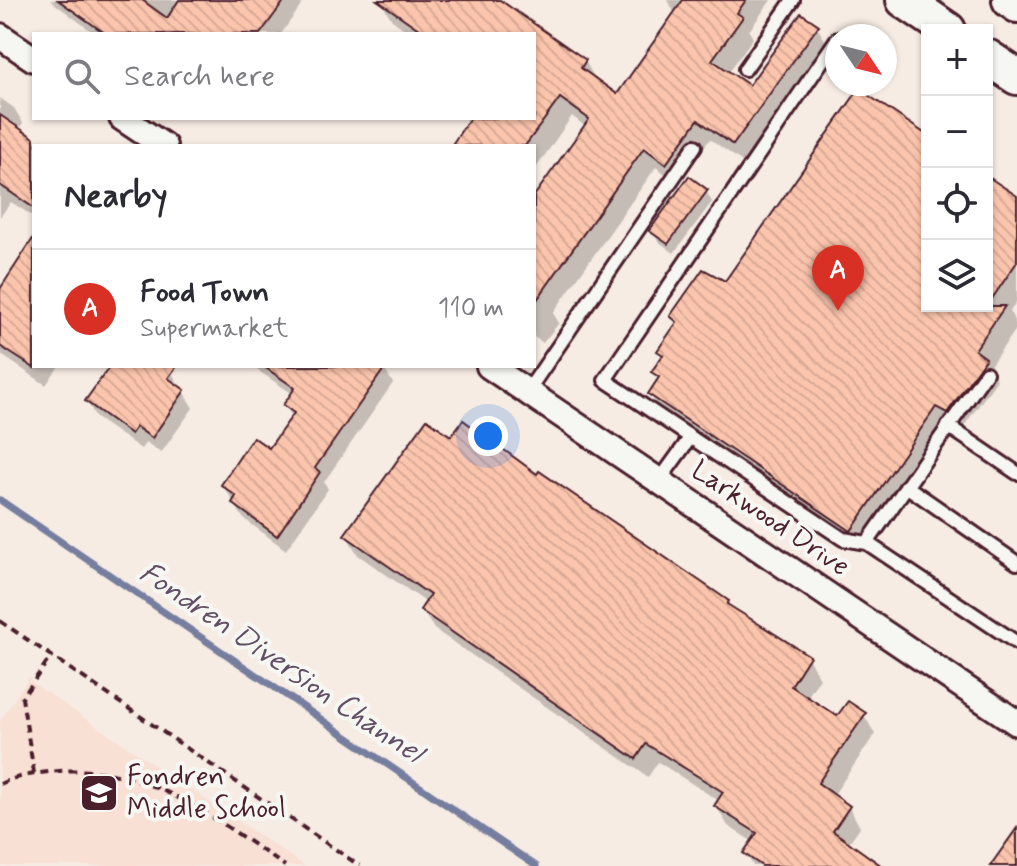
<!DOCTYPE html>
<html lang="en">
<head>
<meta charset="utf-8">
<style>
  body { margin:0; font-family:Mynerve,sans-serif; background:#f7f7f7; color:#2b2b33 }
  .controls { position:absolute; right:24px; top:24px; display:grid; overflow:hidden; border-radius:0px; box-shadow:0 2px 6px #0004 }
  .controls button { width:72px; height:72px; display:grid; place-items:center; padding:0; border:0; border-bottom:2px solid #e1e1e2; background:#fff; color:#2b2b33; font:40px sans-serif }
  .compass { position:absolute; left:825px; top:24px; width:72px; height:72px; border-radius:50%; background:#fff; box-shadow:0 2px 6px #0004; rotate:125deg }
  .you { position:absolute; left:488px; top:436px; width:28px; height:28px; margin:-20px; border:6px solid #fff; border-radius:50%; background:#1a73e8; box-shadow:0 0 0 12px #1a73e833 }
  .badge { display:grid; place-items:center; width:52px; height:52px; border-radius:50%; background:#d93025; color:#fff; font-size:26px; font-weight:700 }
  .pin { position:absolute; translate:-50% -66px; filter:drop-shadow(0 2px 4px #0008) }
  .pin::after { content:''; position:absolute; top:42px; width:28px; height:24px; background:inherit; clip-path:polygon(0 0,100% 0,50% 100%) }
  .list { margin:0; padding:0; list-style:none }
  h2 { display:flex; justify-content:space-between; align-items:center; height:104px; margin:0; padding:0 32px; font-size:34px }
  h2 small { font-size:26px; font-weight:400; color:#7c7c81 }
  .list li { display:grid; grid-template-columns:52px 1fr auto; gap:24px; align-items:center; box-sizing:border-box; height:120px; padding:0 32px; border-top:2px solid #e1e1e2 }
  .list b { display:block; font-size:30px; white-space:nowrap }
  .list p { margin:0; font-size:26px; white-space:nowrap; color:#7c7c81 }
  .list em { font-size:26px; font-style:normal; color:#7c7c81 }
  .icon { flex:none; width:44px; height:44px; fill:none; stroke:currentColor; stroke-width:2; stroke-linecap:round; stroke-linejoin:round }
  .map { position:relative; flex:none; width:1017px; height:866px; overflow:hidden }
  .search { position:absolute; background:#fff; box-shadow:0 2px 6px #0004; left:32px; top:32px; width:504px; height:88px; display:flex; align-items:center; gap:20px; box-sizing:border-box; padding:0 28px; border-radius:0px; color:#7c7c81; font-size:30px }
  .panel { position:absolute; background:#fff; box-shadow:0 2px 6px #0004; left:32px; top:144px; width:504px; height:224px; border-radius:0px }
  .map>svg:first-child { display:block }
</style>
</head>
<body>
<div class="map">
<svg width="1017" height="866" viewBox="0 0 1017 866">
  <defs>
    <pattern id="building-back-hatch" width="6" height="6" patternUnits="userSpaceOnUse" patternTransform="scale(2)"><rect width="6" height="6" fill="#fbc5ad"/><path d="M-1 5l2 2M0 0l6 6M5-1l2 2" fill="none" stroke="#d9a995"/></pattern>
  </defs>
  <rect width="100%" height="100%" fill="#f7ece4"/>
  <filter id="ink" filterUnits="userSpaceOnUse"><feTurbulence type="fractalNoise" baseFrequency=".0125" numOctaves="2"/><feDisplacementMap in="SourceGraphic" scale="16" xChannelSelector="R" yChannelSelector="G"/><feConvolveMatrix kernelMatrix="1 2 1 2 8 2 1 2 1" color-interpolation-filters="sRGB"/></filter>
  <g filter="url(#ink)">
    <path fill="#f8e0d4" d="M 29,677 L 33,683 L 305,866 L 0,866 L 0,721 Z"/>
    <path fill="#0003" d="M 50,0 L 305,0 L 281,34 L 95,34 Z
      M 380,0 L 502,0 L 585,61 L 597,82 L 617,97 L 675,14 L 668,0 L 771,0 L 749,31 L 753,38 L 728,73 L 749,88 L 817,27 L 829,47 L 745,164 L 710,139 L 678,183 L 656,167 L 553,313 L 559,323 L 543,343 L 534,337 L 534,198 L 586,127 L 572,116 L 534,171 L 534,146 L 452,146 L 471,118 L 534,118 L 534,34 L 411,34 L 392,20 Z
      M 0,98 L 14,108 L 23,123 L 18,130 L 42,146 L 34,146 L 34,217 L 11,202 L 0,217 Z
      M 927,138 L 927,306 L 987,306 L 987,178 L 1017,198 L 1017,301 L 1010,311 L 1017,328 L 989,367 L 997,380 L 959,433 L 949,427 L 864,551 L 663,416 L 650,394 L 659,381 L 654,372 L 663,358 L 660,351 L 677,325 L 672,317 L 726,283 Z
      M 706,191 L 712,202 L 674,253 L 658,241 L 652,231 Z
      M 34,237 L 34,366 L 59,366 L 46,385 L 0,354 L 0,289 Z
      M 112,366 L 162,366 L 172,373 L 193,408 L 161,453 L 146,442 L 141,449 L 96,418 L 87,401 Z
      M 251,366 L 382,366 L 393,383 L 324,482 L 328,489 L 286,550 L 243,518 L 223,485 L 270,451 L 293,418 L 285,405 L 293,394 Z
      M 452,439 L 538,477 L 808,658 L 820,678 L 806,699 L 838,719 L 864,715 L 875,734 L 833,796 L 849,807 L 860,827 L 848,844 L 872,866 L 753,866 L 746,853 L 753,842 L 728,826 L 716,806 L 719,801 L 658,762 L 648,777 L 434,629 L 422,610 L 427,603 L 358,555 L 346,535 Z"/>
    <g fill="none" stroke-linecap="round" stroke-linejoin="round">
      <path stroke="#757e9e" stroke-width="7" d="M 0,500 L 536,866"/>
    </g>
    <path fill="url(#building-back-hatch)" stroke="#4a1f2b" stroke-width="2" d="M 58,0 L 142,0 L 167,18 L 179,0 L 285,0 L 260,34 L 106,34 Z
      M 377,0 L 500,0 L 586,60 L 581,68 L 617,94 L 683,0 L 746,0 L 737,13 L 743,17 L 712,60 L 749,85 L 801,13 L 819,25 L 733,145 L 698,120 L 666,164 L 644,148 L 534,304 L 534,196 L 589,119 L 560,98 L 525,146 L 451,146 L 470,118 L 534,118 L 534,34 L 426,34 Z
      M 859,89 L 927,135 L 927,306 L 987,306 L 987,176 L 1017,196 L 1017,262 L 987,306 L 1005,306 L 975,350 L 986,358 L 947,413 L 936,407 L 851,531 L 648,394 L 659,377 L 651,372 L 663,355 L 657,351 L 677,322 L 670,316 L 703,269 L 725,281 Z
      M 0,115 L 34,138 L 34,208 L 0,185 Z
      M 689,176 L 708,190 L 668,244 L 649,231 Z
      M 34,237 L 34,368 L 0,346 L 0,289 Z
      M 110,366 L 177,366 L 168,378 L 185,390 L 152,438 L 136,427 L 131,434 L 85,401 Z
      M 263,366 L 386,366 L 315,468 L 320,472 L 277,536 L 232,503 L 236,496 L 221,485 L 253,437 L 269,448 L 294,413 L 283,405 L 295,388 Z
      M 427,419 L 451,436 L 463,420 L 537,474 L 539,471 L 729,601 L 727,604 L 810,656 L 791,686 L 837,716 L 848,701 L 866,713 L 818,783 L 850,806 L 833,831 L 882,866 L 762,866 L 743,853 L 757,833 L 714,806 L 723,792 L 646,744 L 636,759 L 420,610 L 430,595 L 344,535 Z
      M 1017,828 L 1017,866 L 990,866 Z"/>
    <g fill="none" stroke-linecap="round" stroke-linejoin="round">
      <g stroke="#4a1f2b" stroke-width="18">
        <path id="service" d="M 837,39 L 605,380 L 843,539 L 867,543 L 1017,643
          M 745,69 L 793,0
          M 527,392 L 695,146
          M 948,426 L 1017,473
          M 659,481 L 690,438
          M 906,486 L 1017,563
          M 867,543 L 986,373"/>
      </g>
      <g stroke="#4a1f2b" stroke-width="30">
        <path id="minor" d="M 0,36 L 34,59
          M 122,118 L 164,146
          M 489,366 L 1017,723"/>
      </g>
      <g stroke="#4a1f2b" stroke-width="40">
        <path id="secondary" d="M 904,0 L 948,30
          M 1010,0 L 1017,5
          M 987,57 L 1017,77"/>
      </g>
      <path stroke="#4a1f2b" stroke-width="4" stroke-dasharray="8 6" stroke-linecap="butt" d="M 0,621 L 360,866
        M 34,773 L 22,698 L 51,656
        M 0,784 C 19,775 39,773 59,771 C 148,764 215,819 285,866"/>
      <use href="#service" stroke="#f6f6f2" stroke-width="12"/>
      <use href="#minor" stroke="#f6f6f2" stroke-width="24"/>
      <use href="#secondary" stroke="#f6f6f2" stroke-width="34"/>
    </g>
  </g>
  <defs>
    <g id="school-square" transform="scale(2)"><rect x="-9" y="-9" width="18" height="18" rx="4" fill="#4a1f2b" stroke="#f6f6f2"/><path d="M0-5L7-2L0 1L-7-2ZM-4 1L0 2.5L4 1V4Q0 6-4 4Z" fill="#fff"/></g>
  </defs>
  <g fill-rule="evenodd">
    <use href="#school-square" x="99" y="793"/>
  </g>
  <g text-anchor="middle" dominant-baseline="central" stroke-width="8" stroke-linejoin="round" paint-order="stroke">
    <g font-size="28" fill="#4a1f2b" stroke="#f6f6f2">
      <text transform="translate(770 519) rotate(34)">Larkwood Drive</text>
    </g>
    <g font-size="28" fill="#4a1f2b" stroke="#f6f6f2" text-anchor="start">
      <text x="127" y="777">Fondren<tspan x="127" dy="32">Middle School</tspan></text>
    </g>
    <g font-size="30" font-style="italic" fill="#604f65" stroke="#f6f6f2">
      <text transform="translate(281 663) rotate(34)">Fondren Diversion Channel</text>
    </g>
  </g>
</svg>
<div class="controls">
<button>+</button>
<button>−</button>
<button><svg class="icon" aria-label="locate" viewBox="0 0 24 24"><circle cx="12" cy="12" r="6"/><path d="M12 2v4M12 18v4M2 12h4M18 12h4"/></svg></button>
<button><svg class="icon" aria-label="layers" viewBox="0 0 24 24"><path d="M12 4l9 5-9 5-9-5zM3 14l9 5 9-5"/></svg></button>
</div>
<svg class="compass" viewBox="-18 -18 36 36"><path d="M0-13l5 13h-10z" fill="#e53935"/><path d="M0 13l5-13h-10z" fill="#7c7c81"/></svg>
<div class="you"></div>
<div class="pin badge" style="left:838px;top:311px">A</div>
<div class="search"><svg class="icon" aria-label="search" viewBox="0 0 24 24"><circle cx="10" cy="10" r="6"/><path d="M15 15l6 6"/></svg>Search here</div>
<section class="panel">
<h2>Nearby<small></small></h2>
<ul class="list">
<li><span class="badge">A</span><div><b>Food Town</b><p>Supermarket</p></div><em>110 m</em></li>
</ul>
</section>
</div>
</body>
</html>
